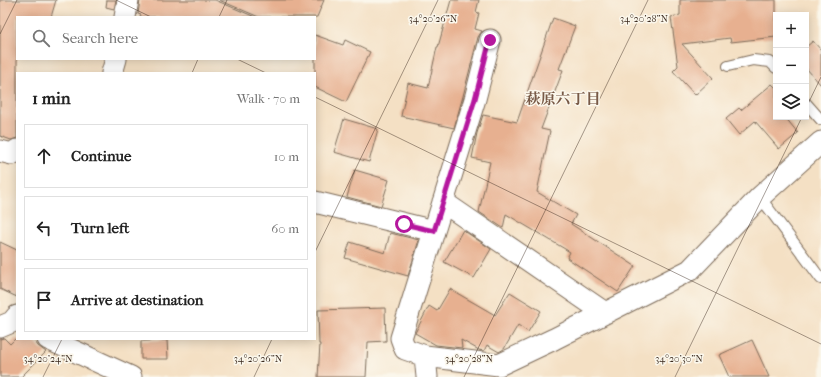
<!DOCTYPE html>
<html lang="en">
<head>
<meta charset="utf-8">
<style>
  body { margin:0; font-family:"IM FELL French Canon","Noto Serif JP",serif; background:#f6f6f6; color:#222 }
  .controls { position:absolute; right:12px; top:12px; display:grid; overflow:hidden; border-radius:0px; box-shadow:0 2px 10px #0003 }
  .controls button { width:36px; height:36px; display:grid; place-items:center; padding:0; border:0; border-bottom:1px solid #e0e0e0; background:#fff; color:#222; font:20px sans-serif }
  .stop { position:absolute; width:12px; height:12px; margin:-9px; border:3px solid #b5179e; border-radius:50%; background:#fff }
  .stop.end { background:#b5179e; border-color:#fff; box-shadow:0 1px 4px #0008 }
  .list { margin:0; padding:0; list-style:none }
  h2 { display:flex; justify-content:space-between; align-items:center; height:52px; margin:0; padding:0 16px; font-size:17px }
  h2 small { font-size:13px; font-weight:400; color:#767676 }
  .list li { display:grid; grid-template-columns:26px 1fr auto; gap:12px; align-items:center; box-sizing:border-box; height:64px; margin:0 8px 8px; padding:0 8px; border:1px solid #e0e0e0; border-radius:0px }
  .list b { display:block; font-size:15px; white-space:nowrap }
  .list em { font-size:13px; font-style:normal; color:#767676 }
  .icon { flex:none; width:22px; height:22px; fill:none; stroke:currentColor; stroke-width:2; stroke-linecap:round; stroke-linejoin:round }
  .map { position:relative; flex:none; width:821px; height:377px; overflow:hidden }
  .search { position:absolute; background:#fff; box-shadow:0 2px 10px #0003; left:16px; top:16px; width:300px; height:44px; display:flex; align-items:center; gap:10px; box-sizing:border-box; padding:0 14px; border-radius:0px; color:#767676; font-size:15px }
  .panel { position:absolute; background:#fff; box-shadow:0 2px 10px #0003; left:16px; top:72px; width:300px; height:268px; border-radius:0px }
  .map>svg:first-child { display:block }
</style>
</head>
<body>
<div class="map">
<svg width="821" height="377" viewBox="0 0 821 377">
  <rect width="100%" height="100%" fill="#fbf7ec"/>
  <filter id="ink" filterUnits="userSpaceOnUse"><feTurbulence type="fractalNoise" baseFrequency=".025" numOctaves="2"/><feDisplacementMap in="SourceGraphic" scale="8" xChannelSelector="R" yChannelSelector="G"/><feConvolveMatrix kernelMatrix="1 2 1 2 8 2 1 2 1" color-interpolation-filters="sRGB"/></filter>
  <filter id="wash" filterUnits="userSpaceOnUse"><feTurbulence type="fractalNoise" baseFrequency=".012" numOctaves="4" result="noise"/><feDisplacementMap in="SourceGraphic" scale="16" xChannelSelector="R" yChannelSelector="G"/><feGaussianBlur stdDeviation="0.9" result="paint"/><feColorMatrix in="noise" values="0 0 0 0 0 0 0 0 0 0 0 0 0 0 0 0 0 1.4 0 .05"/><feComposite in="paint" operator="in"/></filter>
  <g filter="url(#wash)">
    <rect width="100%" height="100%" fill="#f4e0c4"/>
    <g id="blocks">
      <path fill="#e7b090" d="M 0,0 L 56,0 L 51,17 L 17,17 L 17,138 L 11,140 L 0,136 Z
        M 107,0 L 116,0 L 114,9 L 106,7 Z
        M 140,0 L 215,0 L 255,17 L 140,17 L 141,15 L 138,14 Z
        M 219,0 L 324,0 L 317,17 L 259,17 Z
        M 451,0 L 479,0 L 476,12 L 479,13 L 475,29 L 482,31 L 478,37 L 463,96 L 454,128 L 401,116 L 408,83 L 428,88 L 437,47 L 438,47 Z
        M 680,0 L 776,0 L 776,37 L 731,42 L 730,38 L 682,44 L 713,78 L 695,95 L 673,71 L 678,66 L 671,17 L 680,15 Z
        M 553,18 L 575,26 L 559,69 L 563,70 L 541,129 L 550,131 L 537,192 L 576,215 L 571,224 L 635,266 L 618,292 L 567,258 L 570,252 L 506,214 L 503,228 L 479,212 L 490,162 L 472,158 L 477,133 L 483,115 L 517,122 Z
        M 315,35 L 343,45 L 345,40 L 370,52 L 346,102 L 315,87 Z
        M 813,41 L 821,50 L 821,85 L 806,68 L 806,47 Z
        M 772,84 L 776,88 L 776,117 L 785,117 L 798,133 L 779,149 L 755,121 L 739,135 L 726,119 L 739,108 L 741,110 Z
        M 344,119 L 378,129 L 369,162 L 334,152 Z
        M 355,170 L 389,180 L 381,206 L 347,197 Z
        M 463,230 L 491,249 L 474,278 L 444,262 Z
        M 390,233 L 419,240 L 408,276 L 345,258 L 350,242 L 385,253 Z
        M 0,242 L 17,250 L 17,297 L 0,289 Z
        M 450,289 L 495,315 L 510,292 L 541,311 L 528,332 L 518,325 L 504,349 L 499,352 L 487,345 L 484,351 L 479,350 L 461,340 L 462,348 L 436,345 L 415,333 L 429,306 L 437,311 Z
        M 385,308 L 386,341 L 368,342 L 366,377 L 318,377 L 320,344 L 319,344 L 318,310 Z
        M 4,338 L 10,344 L 15,339 L 33,339 L 38,346 L 46,352 L 21,377 L 0,377 L 0,339 Z
        M 167,340 L 168,359 L 141,359 L 141,341 Z
        M 752,340 L 769,377 L 729,377 L 719,355 Z"/>
    </g>
  </g>
  <g filter="url(#ink)">
    <use href="#blocks" fill-opacity="0" stroke="#7c6a58" stroke-width="1"/>
    <g fill="none" stroke-linecap="round" stroke-linejoin="round">
      <g stroke="#7c6a58" stroke-width="12">
        <path id="lane" d="M 728,66 L 753,60 L 770,62 L 776,68
          M 806,103 L 821,120
          M 760,197 L 821,279"/>
      </g>
      <g stroke="#7c6a58" stroke-width="23">
        <path id="street" d="M 125,17 L 128,0
          M 490,40 L 475,99 L 401,338 L 405,349 L 425,356 L 499,365 L 554,339 L 690,270 L 760,197 L 821,142
          M 112,73 L 116,59
          M 0,151 L 12,154 L 17,150
          M 315,202 L 434,231
          M 443,202 L 605,313
          M 0,327 L 12,322 L 17,316
          M 48,339 L 131,377
          M 425,356 L 427,377"/>
      </g>
      <use href="#lane" stroke="#fff" stroke-width="10"/>
      <use href="#street" stroke="#fff" stroke-width="21"/>
    </g>
  </g>
  <g fill="none" stroke-linecap="round" stroke-linejoin="round" filter="url(#ink)">
    <path stroke="#b5179e" stroke-width="5" d="M 404,224 L 434,231 L 475,99 L 490,40"/>
  </g>
  <path fill="none" stroke="#3b2a1e" stroke-width="1" stroke-opacity="0.45" d="M 116,0 L 151,17M 219,17 L 227,0M 0,34 L 17,0M 237,59 L 266,73M 192,73 L 198,59M 315,97 L 821,344M 806,108 L 821,77M 315,252 L 438,0M 43,377 L 62,339M 254,377 L 272,339M 464,377 L 648,0M 675,377 L 802,117"/>
  <g text-anchor="middle" dominant-baseline="central" stroke-width="3" stroke-linejoin="round" paint-order="stroke">
    <g font-size="15" font-weight="bold" fill="#775946" stroke="#fbf7ec">
      <text x="563" y="99">萩原六丁目</text>
    </g>
  </g>
  <g font-size="10" text-anchor="middle" fill="#3b2a1e" stroke="#fbf7ec" stroke-width="3" stroke-linejoin="round" paint-order="stroke">
    <text x="433" y="22">34°20'26"N</text>
    <text x="644" y="22">34°20'28"N</text>
    <text x="48" y="362">34°20'24"N</text>
    <text x="258" y="362">34°20'26"N</text>
    <text x="469" y="362">34°20'28"N</text>
    <text x="679" y="362">34°20'30"N</text>
  </g>
</svg>
<div class="controls">
<button>+</button>
<button>−</button>
<button><svg class="icon" aria-label="layers" viewBox="0 0 24 24"><path d="M12 4l9 5-9 5-9-5zM3 14l9 5 9-5"/></svg></button>
</div>
<div class="stop" style="left:404px;top:224px"></div>
<div class="stop end" style="left:490px;top:40px"></div>
<div class="search"><svg class="icon" aria-label="search" viewBox="0 0 24 24"><circle cx="10" cy="10" r="6"/><path d="M15 15l6 6"/></svg>Search here</div>
<section class="panel">
<h2>1 min<small>Walk · 70 m</small></h2>
<ul class="list">
<li><svg class="icon" aria-label="ahead" viewBox="0 0 24 24"><path d="M12 20V5M6 11l6-6 6 6"/></svg><div><b>Continue</b></div><em>10 m</em></li>
<li><svg class="icon" aria-label="left" viewBox="0 0 24 24"><path d="M17 20v-9H6M10 6l-5 5 5 5"/></svg><div><b>Turn left</b></div><em>60 m</em></li>
<li><svg class="icon" aria-label="arrive" viewBox="0 0 24 24"><path d="M6 21V4h12l-3 4 3 4H6"/></svg><div><b>Arrive at destination</b></div></li>
</ul>
</section>
</div>
</body>
</html>
